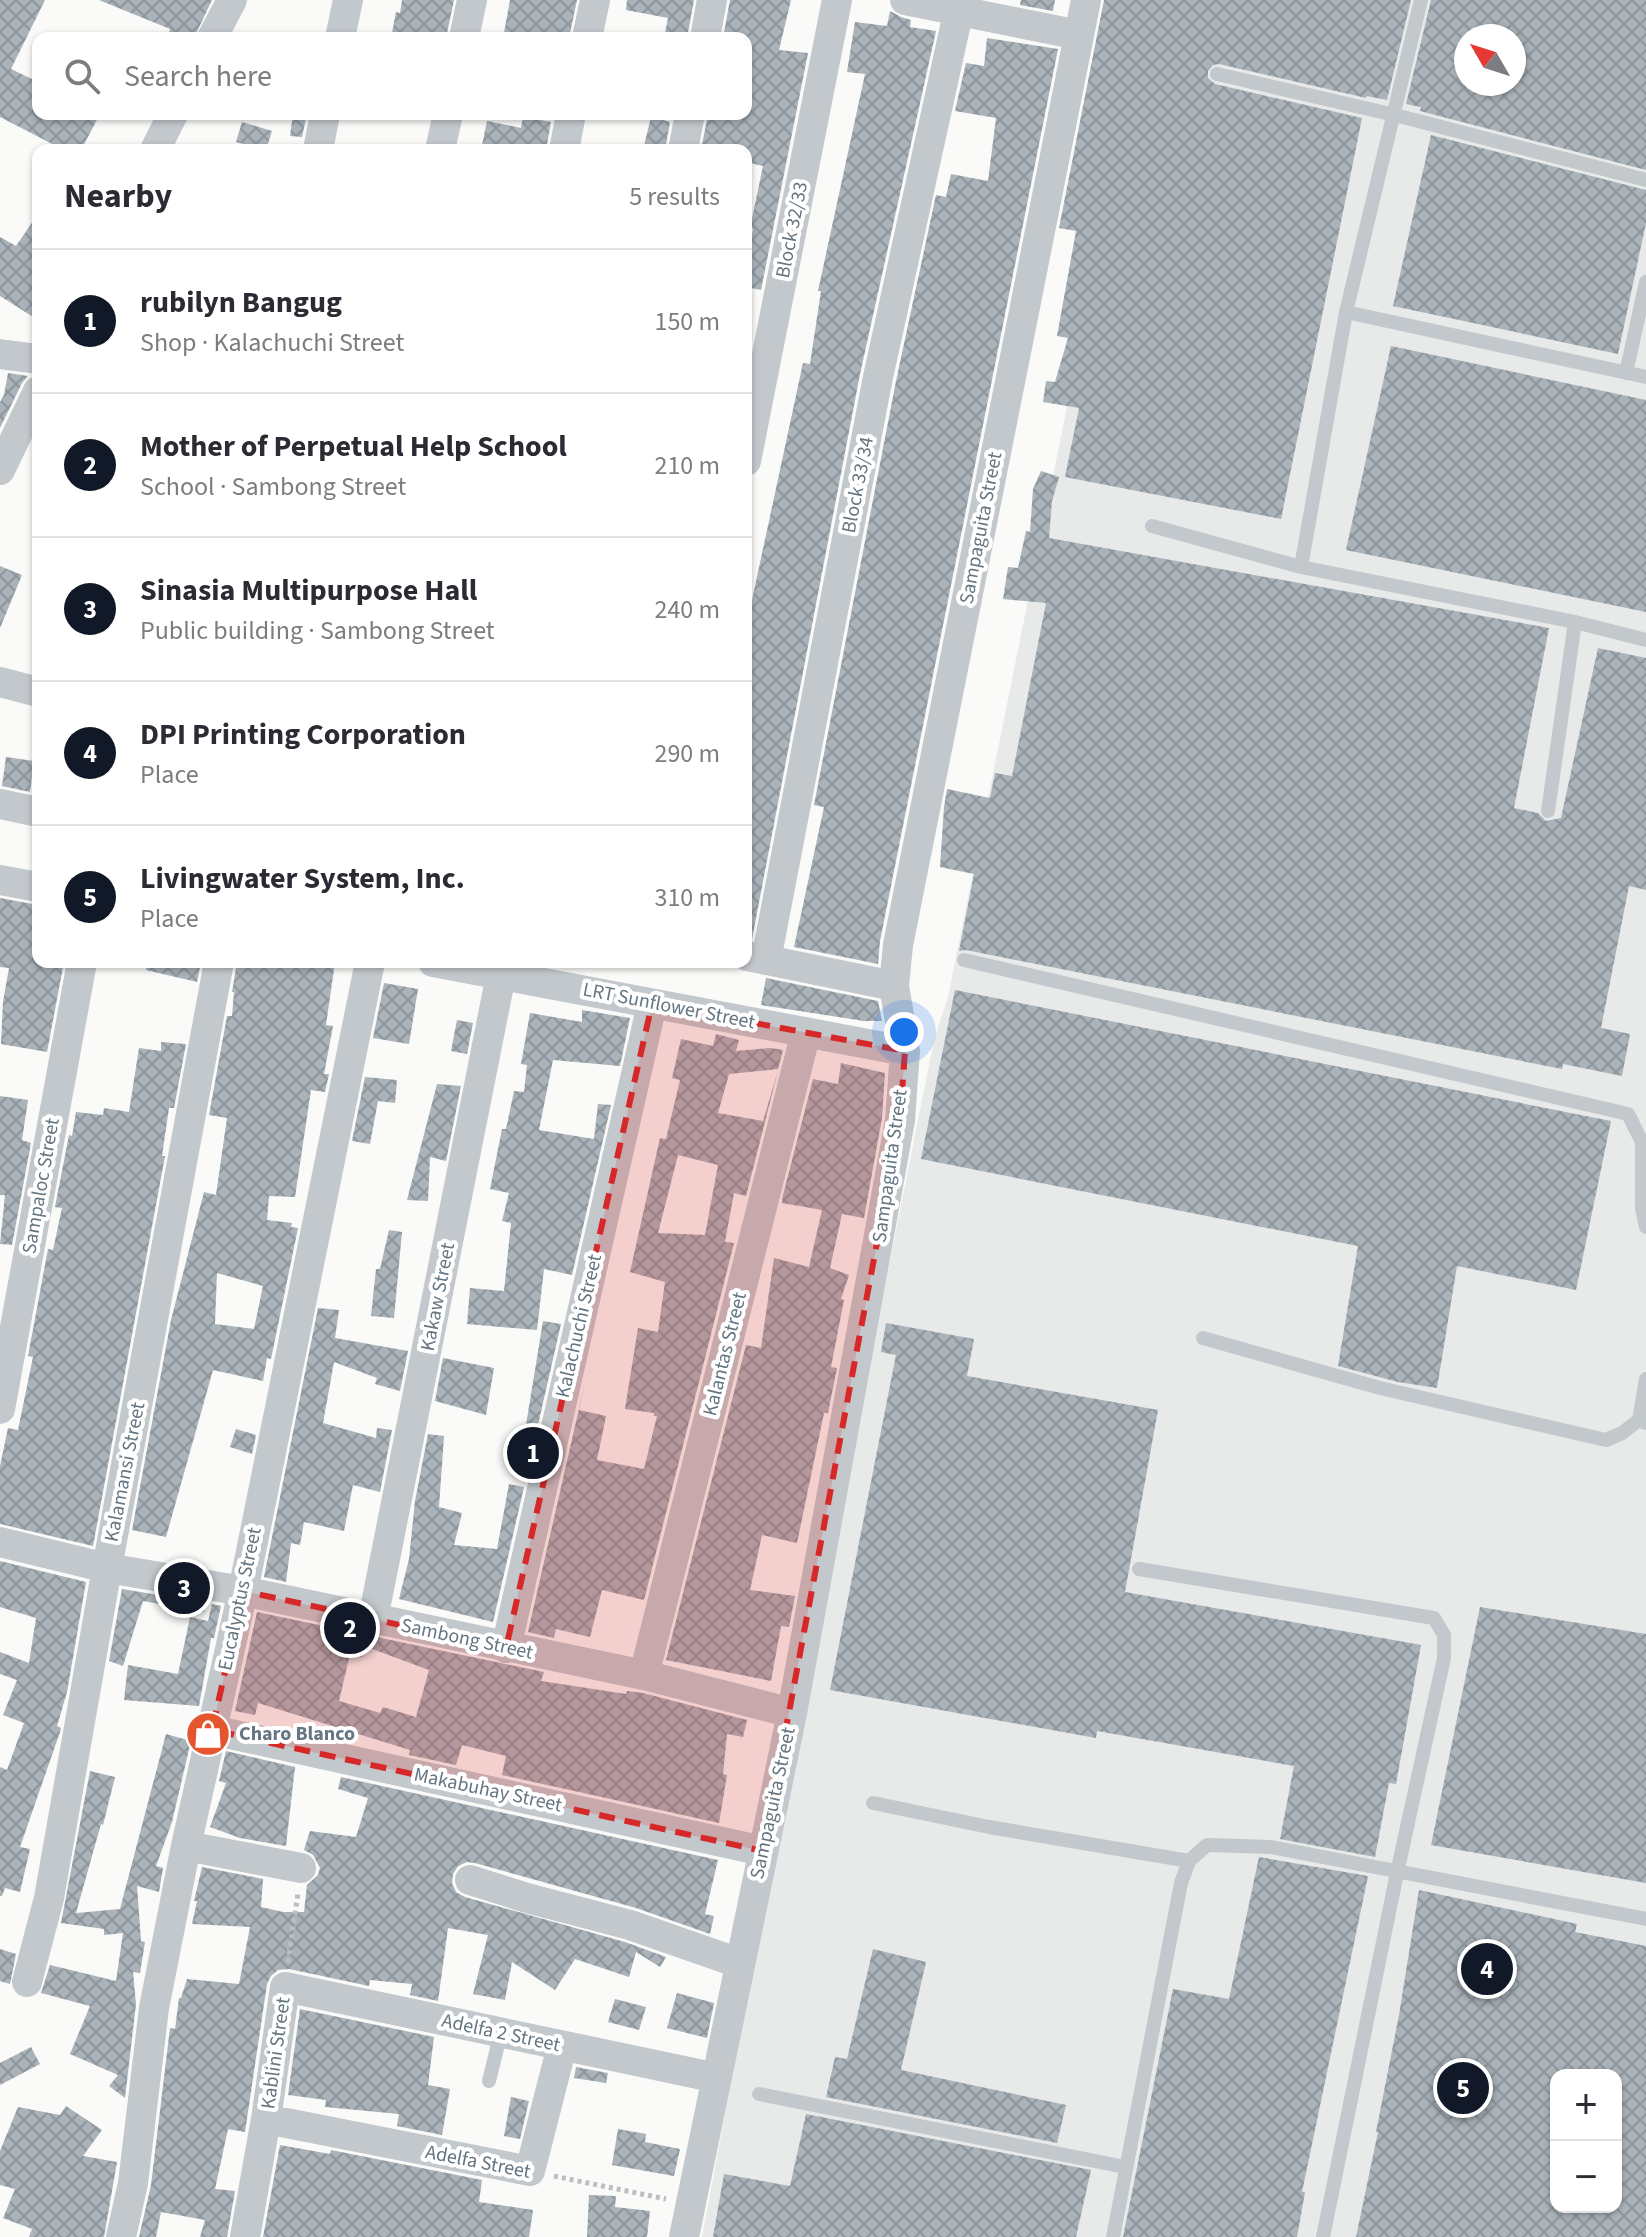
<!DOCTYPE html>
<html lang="en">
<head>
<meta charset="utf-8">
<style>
  body { margin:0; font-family:"Source Sans 3",sans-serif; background:#f2f2f3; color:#2b2b33 }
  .controls { position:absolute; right:24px; bottom:24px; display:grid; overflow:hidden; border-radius:16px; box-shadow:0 2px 6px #0004 }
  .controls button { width:72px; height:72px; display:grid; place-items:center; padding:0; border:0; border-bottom:2px solid #e1e1e2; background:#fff; color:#2b2b33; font:40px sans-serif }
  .compass { position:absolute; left:1454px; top:24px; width:72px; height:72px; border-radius:50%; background:#fff; box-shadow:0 2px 6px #0004; rotate:309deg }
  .you { position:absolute; left:904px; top:1032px; width:28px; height:28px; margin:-20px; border:6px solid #fff; border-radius:50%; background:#1a73e8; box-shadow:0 0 0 12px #1a73e833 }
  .badge { display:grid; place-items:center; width:52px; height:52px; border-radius:50%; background:#111827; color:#fff; font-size:26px; font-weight:700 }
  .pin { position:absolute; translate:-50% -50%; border:4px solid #fff; box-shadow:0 2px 8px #0006 }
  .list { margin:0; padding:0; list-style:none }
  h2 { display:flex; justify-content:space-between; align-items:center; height:104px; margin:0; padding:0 32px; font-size:34px }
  h2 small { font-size:26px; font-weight:400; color:#7c7c81 }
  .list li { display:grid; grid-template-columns:52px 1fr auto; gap:24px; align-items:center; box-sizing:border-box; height:144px; padding:0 32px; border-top:2px solid #e1e1e2 }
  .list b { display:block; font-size:30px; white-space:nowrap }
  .list p { margin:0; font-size:26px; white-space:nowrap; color:#7c7c81 }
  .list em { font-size:26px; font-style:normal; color:#7c7c81 }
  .icon { flex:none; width:44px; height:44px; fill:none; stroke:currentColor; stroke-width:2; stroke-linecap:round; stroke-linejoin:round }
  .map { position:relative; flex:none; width:1646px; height:2237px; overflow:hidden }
  .search { position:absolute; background:#fff; box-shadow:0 2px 6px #0004; left:32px; top:32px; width:720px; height:88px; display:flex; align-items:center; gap:20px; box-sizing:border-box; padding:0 28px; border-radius:16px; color:#7c7c81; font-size:30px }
  .panel { position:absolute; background:#fff; box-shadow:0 2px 6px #0004; left:32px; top:144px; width:720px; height:824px; border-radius:16px }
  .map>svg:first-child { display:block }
</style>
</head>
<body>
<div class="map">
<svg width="1646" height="2237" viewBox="0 0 1646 2237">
  <defs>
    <pattern id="building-cross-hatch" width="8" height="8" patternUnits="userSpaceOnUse" patternTransform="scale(2)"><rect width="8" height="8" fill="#aab3b9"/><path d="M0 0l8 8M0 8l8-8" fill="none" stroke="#8e969c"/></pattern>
  </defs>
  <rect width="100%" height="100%" fill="#fafaf8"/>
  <path fill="#e8e9e9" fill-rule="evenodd" d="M 1149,0 L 1646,0 L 1646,2237 L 702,2237 L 802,1702 L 934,1040 L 948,997 ZM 1466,36 L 1514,36 L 1514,84 L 1466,84 ZM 1556,2075 L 1616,2075 L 1616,2207 L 1556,2207 Z"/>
  <path fill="url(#building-cross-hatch)" fill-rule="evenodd" d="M 0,0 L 45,0 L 11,69 L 38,82 L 38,114 L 100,114 L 81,150 L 64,150 L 0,117 Z
    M 99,0 L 212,0 L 194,38 L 167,38 L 170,29 Z
    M 402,0 L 454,0 L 446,38 L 391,38 L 396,12 L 400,13 Z
    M 510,0 L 577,0 L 569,38 L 503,38 Z
    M 627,0 L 694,0 L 687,38 L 664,38 L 668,18 L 626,10 Z
    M 730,0 L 791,0 L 779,50 L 808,53 L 761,290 L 746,287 L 746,265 L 753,229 L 750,228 L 763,166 L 746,162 L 746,150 L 701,150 L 708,114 L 746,114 L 746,38 L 723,38 Z
    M 1021,0 L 1055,0 L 1053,11 L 1020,5 Z
    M 1104,0 L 1411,0 L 1387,100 L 1367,96 L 1366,98 L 1219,64 L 1213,65 L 1208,71 L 1208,78 L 1215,84 L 1362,118 L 1281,519 L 1065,477 L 1079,408 L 1043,402 L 1046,381 L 1055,382 L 1068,338 L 1057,336 L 1076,231 L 1059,228 Z
    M 1431,0 L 1646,0 L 1646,170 L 1420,111 L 1421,107 L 1406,104 ZM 1466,36 L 1514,36 L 1514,84 L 1466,84 Z
    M 890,11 L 901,17 L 911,20 L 910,27 L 936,31 L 860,374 L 752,939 L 746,939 L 746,628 L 803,363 L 810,364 L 821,291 L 818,291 L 865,74 L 847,72 L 855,22 L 887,26 Z
    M 987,38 L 1058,49 L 880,941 L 878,964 L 794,947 L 824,807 L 814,805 L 896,381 L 936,195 L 946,197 L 951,174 L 988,181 L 996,118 L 955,111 L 966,63 L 984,66 Z
    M 293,114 L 307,114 L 302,137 L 290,136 Z
    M 523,117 L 551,122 L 546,150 L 481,150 L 487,121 L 521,128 Z
    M 651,117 L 670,122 L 665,150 L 643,150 Z
    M 242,122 L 272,131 L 266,150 L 236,142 Z
    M 1431,135 L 1646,190 L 1646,223 L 1618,354 L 1393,306 Z
    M 38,214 L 38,320 L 0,296 L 0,237 L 16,246 Z
    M 1391,346 L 1646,400 L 1646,612 L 1346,550 Z
    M 8,373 L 28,376 L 22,383 L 0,428 L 0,402 L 4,395 Z
    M 1041,471 L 1059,477 L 1052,501 L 1049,538 L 1549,628 L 1514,808 L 1538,813 L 1546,821 L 1561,818 L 1598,648 L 1646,658 L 1646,890 L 1629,886 L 1601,1028 L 1630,1034 L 1622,1076 L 1563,1064 L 1562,1069 L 966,950 L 959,951 L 974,874 L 940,867 L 944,807 L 947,789 L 990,798 L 995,773 L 1012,776 L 1046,603 L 1003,599 L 1008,567 L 1018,568 L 1026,531 L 1030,532 L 1033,489 Z
    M 0,566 L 22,575 L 0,628 Z
    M 6,757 L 34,761 L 30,792 L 2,786 Z
    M 0,898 L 38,905 L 38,962 L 64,962 L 47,1052 L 1,1044 L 3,1002 L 9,968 L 0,967 Z
    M 147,962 L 201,962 L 197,982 L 146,970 Z
    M 237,962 L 335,962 L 326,1025 L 333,1026 L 324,1074 L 329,1074 L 325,1092 L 311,1090 L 295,1197 L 269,1196 L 267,1220 L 292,1223 L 291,1227 L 298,1228 L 271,1359 L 267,1358 L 263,1381 L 213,1370 L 166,1537 L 132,1530 L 171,1320 L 204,1192 L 216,1195 L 227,1118 L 209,1115 L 227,1016 L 232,1016 L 234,992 L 232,992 ZM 217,1273 L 263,1286 L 254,1329 L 215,1324 Z
    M 766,978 L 878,1001 L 882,1021 L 864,1021 L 761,1005 Z
    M 384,983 L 418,989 L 409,1044 L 373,1038 Z
    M 955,990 L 1611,1121 L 1576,1290 L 1457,1266 L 1437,1388 L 1398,1382 L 1338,1366 L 1358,1246 L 921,1159 Z
    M 582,1010 L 630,1018 L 620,1066 L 553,1060 L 539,1130 L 594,1139 L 598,1104 L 611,1105 L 572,1275 L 544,1269 L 537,1330 L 467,1324 L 470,1288 L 504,1291 L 511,1223 L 502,1221 L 509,1193 L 490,1189 L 502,1129 L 506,1129 L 514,1091 L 524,1092 L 527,1065 L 521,1064 L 530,1013 L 582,1022 Z
    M 457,1020 L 473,1023 L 467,1054 L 451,1051 Z
    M 716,1034 L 739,1040 L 736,1051 L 771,1048 L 783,1050 L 778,1069 L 729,1074 L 718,1113 L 763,1121 L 778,1071 L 746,1196 L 734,1193 L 725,1242 L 734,1243 L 644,1600 L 602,1590 L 590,1637 L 556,1629 L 554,1638 L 528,1632 L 586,1378 L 579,1410 L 606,1416 L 597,1460 L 644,1469 L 657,1416 L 654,1416 L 654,1413 L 625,1409 L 638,1328 L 658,1332 L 665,1282 L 630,1272 L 660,1138 L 666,1139 L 680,1080 L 672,1078 L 681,1039 L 713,1046 ZM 678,1155 L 718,1165 L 705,1235 L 658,1233 Z
    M 161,1042 L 186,1044 L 174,1108 L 169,1108 L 162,1156 L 165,1156 L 93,1546 L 0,1524 L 0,1466 L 8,1428 L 18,1430 L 33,1357 L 28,1356 L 48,1249 L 53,1250 L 62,1208 L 55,1207 L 69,1135 L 72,1136 L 76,1112 L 103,1115 L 104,1108 L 129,1112 L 139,1048 L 161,1051 Z
    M 841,1063 L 885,1073 L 882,1118 L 864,1218 L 842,1214 L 830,1268 L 849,1275 L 841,1299 L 844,1300 L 831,1367 L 837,1368 L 828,1413 L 824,1413 L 797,1543 L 762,1535 L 750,1590 L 795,1596 L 789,1627 L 781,1626 L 771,1681 L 666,1660 L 746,1345 L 761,1348 L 774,1258 L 809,1267 L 822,1210 L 782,1203 L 783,1195 L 813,1079 L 838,1084 Z
    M 365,1077 L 397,1080 L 395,1103 L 378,1101 L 370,1144 L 352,1141 Z
    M 437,1084 L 461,1086 L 446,1161 L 430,1157 L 428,1201 L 407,1200 Z
    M 0,1096 L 28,1100 L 22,1140 L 31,1143 L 12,1245 L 0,1244 L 5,1195 L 0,1195 Z
    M 389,1230 L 402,1232 L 394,1318 L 371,1316 L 376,1269 L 380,1269 Z
    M 318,1308 L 339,1310 L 335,1338 L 408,1351 L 400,1391 L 375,1384 L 377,1378 L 334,1362 L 323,1423 L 376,1438 L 377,1428 L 392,1430 L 380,1492 L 353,1485 L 344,1531 L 304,1522 L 300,1545 L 291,1543 L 286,1582 L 264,1577 Z
    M 543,1321 L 561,1324 L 537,1429 L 526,1425 Z
    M 886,1323 L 974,1339 L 967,1376 L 1158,1410 L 1125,1592 L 1421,1645 L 1396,1784 L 1389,1783 L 1375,1857 L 1280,1839 L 1294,1766 L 1097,1731 L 1096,1738 L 830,1690 L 896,1355 L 881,1352 Z
    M 443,1358 L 494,1368 L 486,1415 L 435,1401 Z
    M 236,1429 L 256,1435 L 252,1454 L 230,1447 Z
    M 428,1434 L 444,1436 L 439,1507 L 462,1513 L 454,1545 L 497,1549 L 509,1484 L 524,1487 L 493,1622 L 399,1599 L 409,1559 L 415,1501 Z
    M 0,1561 L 86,1582 L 67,1692 L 57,1726 L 61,1728 L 60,1732 L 20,1847 L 30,1849 L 20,1892 L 5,1888 L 2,1896 L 0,1896 L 0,1767 L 7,1770 L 24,1723 L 3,1715 L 17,1680 L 0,1674 L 0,1652 L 29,1663 L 36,1618 L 0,1607 Z
    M 122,1589 L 207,1603 L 204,1612 L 143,1601 L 123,1666 L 109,1661 Z
    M 212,1604 L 221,1606 L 214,1638 L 211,1638 L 199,1706 L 124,1700 L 128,1665 L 178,1674 L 190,1617 L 208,1621 Z
    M 1480,1607 L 1646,1634 L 1646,1883 L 1431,1845 Z
    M 257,1612 L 544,1672 L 541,1681 L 626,1694 L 627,1691 L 643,1693 L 747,1720 L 743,1737 L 727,1734 L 723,1774 L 727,1775 L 719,1823 L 502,1775 L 506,1756 L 462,1745 L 456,1765 L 409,1755 L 410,1750 L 258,1703 L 255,1715 L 235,1711 ZM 364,1646 L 429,1670 L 416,1717 L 383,1707 L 380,1713 L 339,1701 L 350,1654 L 362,1657 Z
    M 166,1734 L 191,1741 L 172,1822 L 156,1866 L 163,1868 L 159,1892 L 137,1886 L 141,1941 L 145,1942 L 140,1973 L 133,1972 L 136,2004 L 125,2098 L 109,2086 L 118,2075 L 70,2054 L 90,2006 L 41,1993 L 50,1965 L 116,1981 L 123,1933 L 104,1935 L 104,1929 L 61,1923 L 90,1771 L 115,1777 L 103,1825 L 101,1824 L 76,1913 L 120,1909 Z
    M 226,1751 L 295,1767 L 286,1846 L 240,1838 L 210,1827 L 226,1783 L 219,1781 Z
    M 341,1777 L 718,1860 L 705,1914 L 714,1916 L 710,1934 L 636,1908 L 475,1863 L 467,1862 L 458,1866 L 453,1874 L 452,1883 L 456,1892 L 465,1897 L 625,1942 L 666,1957 L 660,1967 L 636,1952 L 629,1977 L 575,1959 L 555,1990 L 512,1962 L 505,2000 L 473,1994 L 488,1935 L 448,1928 L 438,2001 L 410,1995 L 412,1984 L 370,1980 L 369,1986 L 289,1969 L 278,1970 L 271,1976 L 267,1984 L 245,2132 L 228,2129 L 215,2189 L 235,2191 L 227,2237 L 200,2237 L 205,2220 L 161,2212 L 156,2237 L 139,2237 L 151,2185 L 170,2028 L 175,2029 L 179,1998 L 181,1998 L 187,1979 L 239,1984 L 250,1927 L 192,1924 L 197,1901 L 194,1901 L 202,1867 L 263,1879 L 261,1907 L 283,1912 L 304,1912 L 307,1885 L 318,1875 L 320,1868 L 313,1855 L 304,1850 L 310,1831 L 356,1837 L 368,1798 L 338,1789 Z
    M 1259,1857 L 1368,1876 L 1302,2192 L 1305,2192 L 1297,2237 L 1123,2237 L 1173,1989 L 1229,1999 Z
    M 1419,1890 L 1577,1924 L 1575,1932 L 1646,1946 L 1646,2237 L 1356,2237 L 1378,2132 L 1376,2132 L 1399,2015 ZM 1556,2075 L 1616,2075 L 1616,2207 L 1556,2207 Z
    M 0,1949 L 16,1954 L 10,1984 L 0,1981 Z
    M 873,1949 L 926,1962 L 901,2070 L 1066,2105 L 1057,2143 L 826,2097 L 835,2057 L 847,2059 Z
    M 677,1993 L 714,2003 L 707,2038 L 667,2028 Z
    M 615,1999 L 646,2007 L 639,2030 L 608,2022 Z
    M 300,2009 L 434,2037 L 428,2085 L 450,2089 L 442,2135 L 397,2126 L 399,2114 L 325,2107 L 326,2100 L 288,2095 Z
    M 31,2047 L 40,2064 L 0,2085 L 0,2063 Z
    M 576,2067 L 608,2073 L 606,2083 L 574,2078 Z
    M 511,2097 L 529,2101 L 520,2139 L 504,2136 Z
    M 66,2106 L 102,2130 L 83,2156 L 117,2162 L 104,2237 L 29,2237 L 32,2229 L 3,2218 L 15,2189 L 0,2185 L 0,2151 L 18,2107 L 60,2115 Z
    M 806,2114 L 1091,2170 L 1076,2237 L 713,2237 L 724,2174 L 790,2186 Z
    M 618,2129 L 646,2134 L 645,2142 L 680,2149 L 674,2176 L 612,2165 Z
    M 280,2145 L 330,2154 L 331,2150 L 482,2180 L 479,2202 L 533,2210 L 529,2237 L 263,2237 Z
    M 589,2195 L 616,2196 L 615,2207 L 650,2211 L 647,2237 L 587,2237 Z"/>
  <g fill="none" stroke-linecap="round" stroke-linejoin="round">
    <path stroke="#bbbfc2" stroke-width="5" stroke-dasharray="4 4" stroke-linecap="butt" d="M 288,1962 L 298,1893
      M 554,2176 L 666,2199"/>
    <path stroke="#c3c8cc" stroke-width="14" d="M 1217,74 L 1395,115 L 1646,180
      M 1346,312 L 1646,377
      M 1626,373 L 1646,282
      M 1152,526 L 1301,567 L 1575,622 L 1646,640
      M 1301,567 L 1346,312 L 1421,0
      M 1548,811 L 1575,622
      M 964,960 L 1628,1114 L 1642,1142 L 1642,1208 L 1646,1227
      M 1203,1338 L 1380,1388 L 1606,1440 L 1622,1433 L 1639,1420 L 1646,1423
      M 1639,1420 L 1646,1379
      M 1139,1569 L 1434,1618 L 1444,1635 L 1444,1658 L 1397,1873 L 1323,2237
      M 873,1803 L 989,1827 L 1189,1861
      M 489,2081 L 501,2032
      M 759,2094 L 1125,2167
      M 1113,2237 L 1181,1883 L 1189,1861 L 1207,1845 L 1271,1847 L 1646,1919"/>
    <path stroke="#c3c8cc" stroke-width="30" d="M 905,0 L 1079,35
      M 212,38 L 232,0
      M 340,38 L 348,0
      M 464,38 L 472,0
      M 587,38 L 595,0
      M 705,38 L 712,0
      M 155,150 L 173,114
      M 318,150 L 325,114
      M 440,150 L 448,114
      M 564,150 L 571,114
      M 683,150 L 690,114
      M 0,354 L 38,359
      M 746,461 L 837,0
      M 0,470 L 38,391
      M 0,682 L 38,692
      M 0,804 L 38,812
      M 0,880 L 38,887
      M 747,956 L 894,986
      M 766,960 L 878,377 L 961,0
      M 433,962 L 905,1051
      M 0,1409 L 82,962
      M 0,1542 L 107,1568 L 243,1591 L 644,1675 L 792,1713
      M 373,1619 L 501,975
      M 506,1648 L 652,1004
      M 644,1675 L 806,1032
      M 212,1730 L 763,1851
      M 186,1846 L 301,1868
      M 470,1880 L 527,1898 L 630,1925 L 739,1963
      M 27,1982 L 49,1898 L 107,1568 L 219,962
      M 266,2119 L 530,2171 L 562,2046
      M 121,2237 L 133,2183 L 154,2008 L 186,1846 L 243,1591 L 370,962
      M 245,2237 L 266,2119 L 285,1987 L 717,2078
      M 684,2237 L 792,1713 L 900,1120 L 905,1051 L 894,986 L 898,945 L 1086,0"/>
  </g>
  <path fill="#d62828" fill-opacity="0.2" stroke="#d62828" stroke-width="6" stroke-dasharray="16 10" stroke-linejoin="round" d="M 652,1004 L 905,1051 L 900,1120 L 763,1851 L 212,1730 L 243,1591 L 506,1648 Z"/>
  <defs>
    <g id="shop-disc" transform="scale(2.3)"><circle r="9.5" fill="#e4572e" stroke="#fff"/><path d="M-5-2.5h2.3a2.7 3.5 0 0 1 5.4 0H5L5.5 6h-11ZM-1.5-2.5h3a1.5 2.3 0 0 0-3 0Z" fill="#fff"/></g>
  </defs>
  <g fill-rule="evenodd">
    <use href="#shop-disc" x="208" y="1734"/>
  </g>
  <g text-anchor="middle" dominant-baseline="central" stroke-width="8" stroke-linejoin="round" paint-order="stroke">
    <g font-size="20" fill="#657683" stroke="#fff">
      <text transform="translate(792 230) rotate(-79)">Block 32/33</text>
      <text transform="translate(858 485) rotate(-79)">Block 33/34</text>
      <text transform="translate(981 528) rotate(-79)">Sampaguita Street</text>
      <text transform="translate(669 1006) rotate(11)">LRT Sunflower Street</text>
      <text transform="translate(890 1166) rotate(-82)">Sampaguita Street</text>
      <text transform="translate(41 1186) rotate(-80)">Sampaloc Street</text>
      <text transform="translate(438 1297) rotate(-79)">Kakaw Street</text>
      <text transform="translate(579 1326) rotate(-77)">Kalachuchi Street</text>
      <text transform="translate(725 1354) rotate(-76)">Kalantas Street</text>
      <text transform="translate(125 1472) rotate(-79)">Kalamansi Street</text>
      <text transform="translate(240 1599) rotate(-78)">Eucalyptus Street</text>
      <text transform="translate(467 1639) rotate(12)">Sambong Street</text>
      <text transform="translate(488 1790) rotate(12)">Makabuhay Street</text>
      <text transform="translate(773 1803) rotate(-78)">Sampaguita Street</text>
      <text transform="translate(501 2033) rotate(12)">Adelfa 2 Street</text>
      <text transform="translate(276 2053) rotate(-82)">Kablini Street</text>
      <text transform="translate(478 2162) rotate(11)">Adelfa Street</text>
    </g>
    <g font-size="20" font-weight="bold" fill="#657683" stroke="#fff" text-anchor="start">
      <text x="239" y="1734">Charo Blanco</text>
    </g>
  </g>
</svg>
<div class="controls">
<button>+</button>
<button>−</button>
</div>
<svg class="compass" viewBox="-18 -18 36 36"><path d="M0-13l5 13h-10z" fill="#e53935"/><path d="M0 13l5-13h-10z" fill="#7c7c81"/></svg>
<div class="you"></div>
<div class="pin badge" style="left:533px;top:1453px">1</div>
<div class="pin badge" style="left:350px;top:1628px">2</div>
<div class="pin badge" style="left:184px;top:1588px">3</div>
<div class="pin badge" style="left:1487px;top:1969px">4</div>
<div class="pin badge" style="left:1463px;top:2088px">5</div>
<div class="search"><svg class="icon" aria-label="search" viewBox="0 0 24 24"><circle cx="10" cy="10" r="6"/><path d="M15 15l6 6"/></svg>Search here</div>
<section class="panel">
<h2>Nearby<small>5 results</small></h2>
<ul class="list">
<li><span class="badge">1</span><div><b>rubilyn Bangug</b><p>Shop · Kalachuchi Street</p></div><em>150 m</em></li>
<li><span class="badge">2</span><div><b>Mother of Perpetual Help School</b><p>School · Sambong Street</p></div><em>210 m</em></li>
<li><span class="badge">3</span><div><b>Sinasia Multipurpose Hall</b><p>Public building · Sambong Street</p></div><em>240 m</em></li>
<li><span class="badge">4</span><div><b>DPI Printing Corporation</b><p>Place</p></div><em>290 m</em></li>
<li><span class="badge">5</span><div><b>Livingwater System, Inc.</b><p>Place</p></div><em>310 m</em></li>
</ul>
</section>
</div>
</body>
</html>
